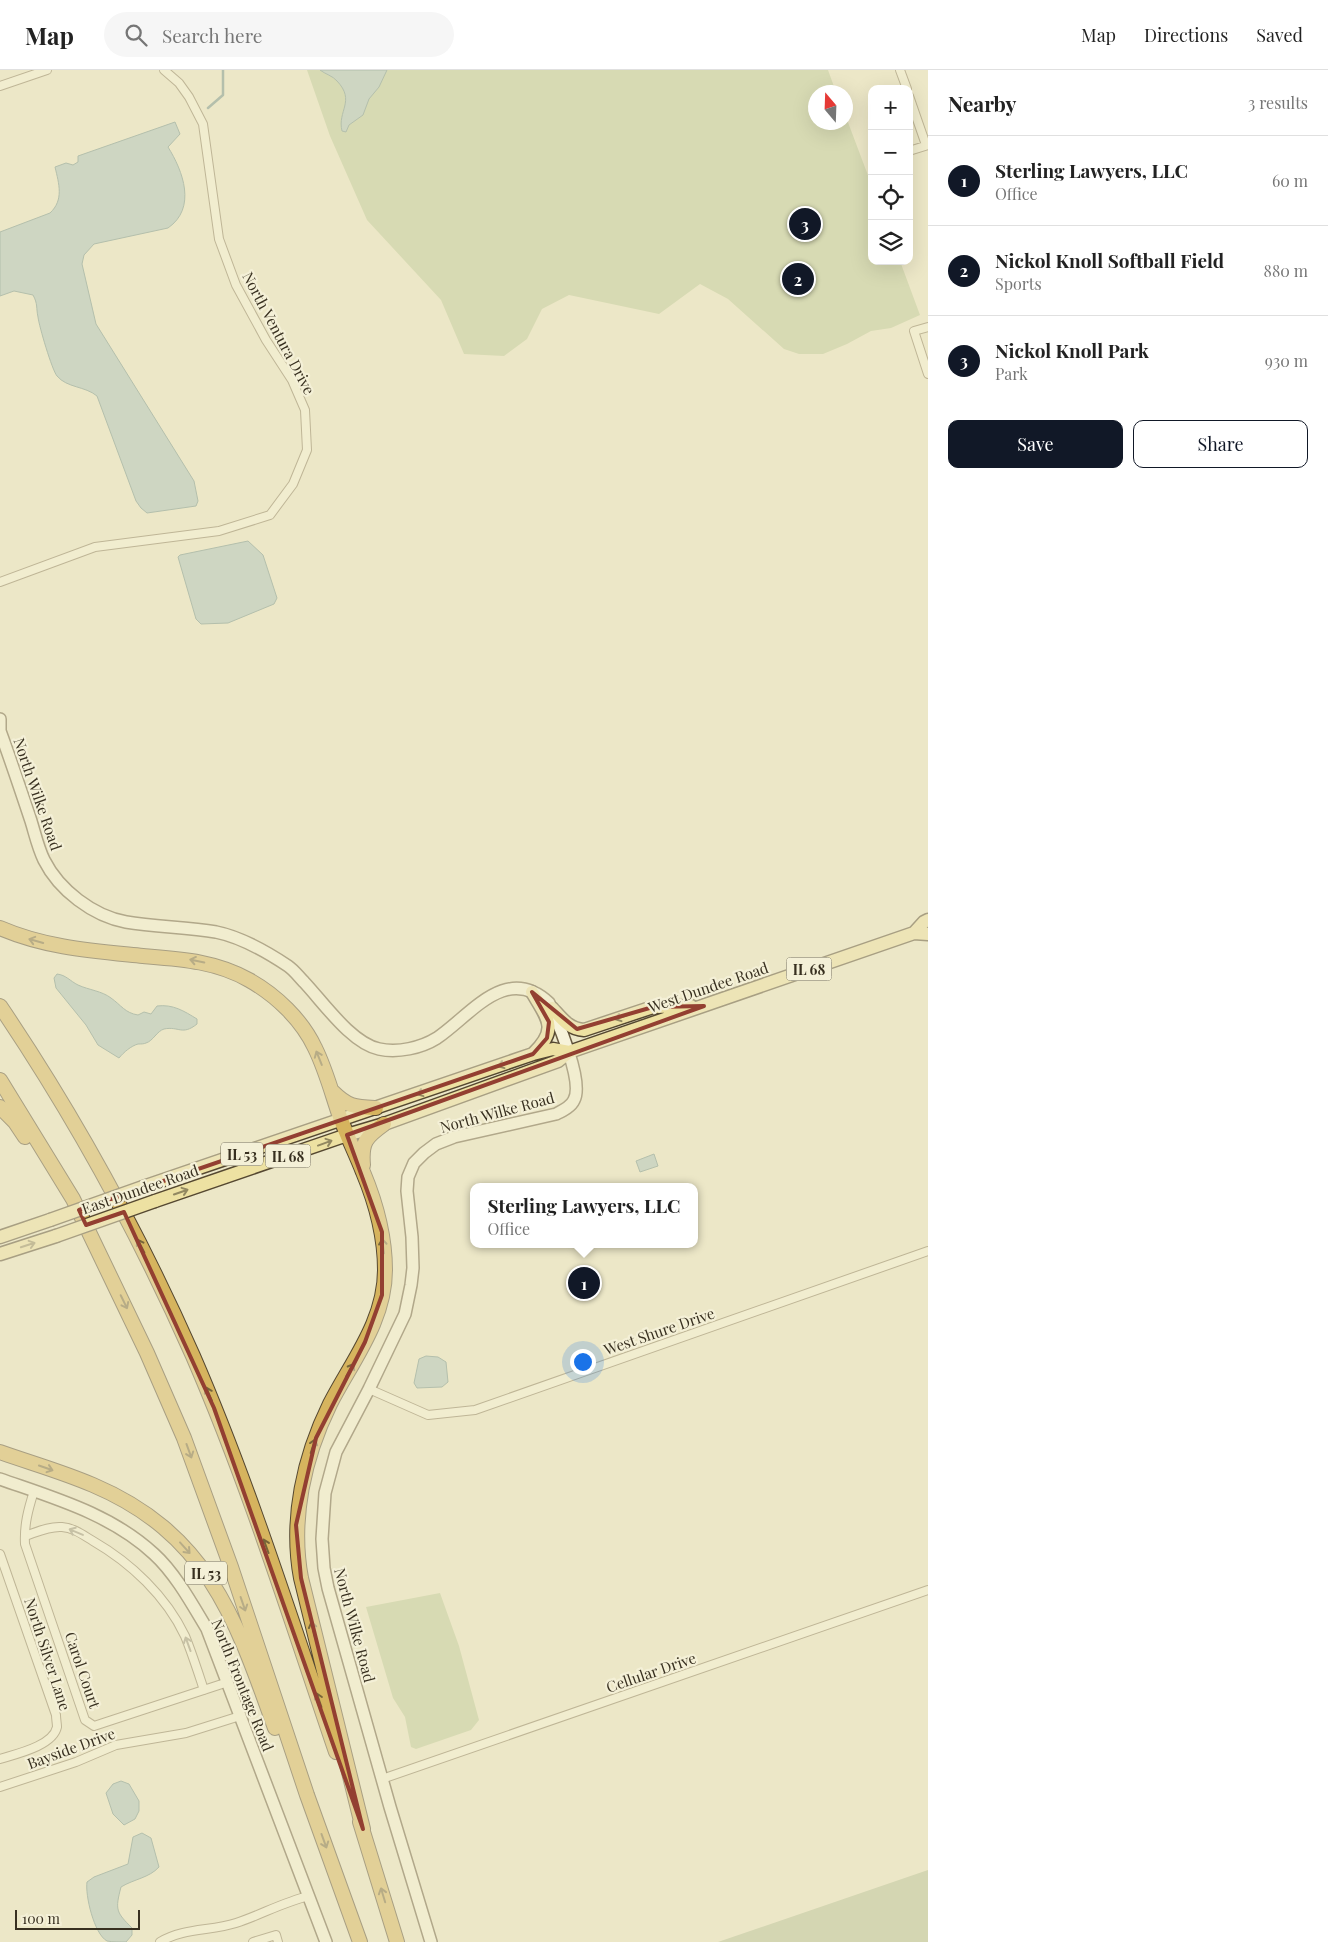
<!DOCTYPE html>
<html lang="en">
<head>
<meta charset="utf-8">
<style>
  body { margin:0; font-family:"Playfair Display",serif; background:#f6f6f6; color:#222 }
  .controls { position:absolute; right:15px; top:15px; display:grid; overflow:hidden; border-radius:10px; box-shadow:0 5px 20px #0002 }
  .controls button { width:45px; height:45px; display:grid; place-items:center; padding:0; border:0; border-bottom:1px solid #e0e0e0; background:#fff; color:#222; font:25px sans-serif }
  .compass { position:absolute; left:808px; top:15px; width:45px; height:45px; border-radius:50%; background:#fff; box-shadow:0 5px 20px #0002; rotate:341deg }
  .scale { position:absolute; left:15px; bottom:12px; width:125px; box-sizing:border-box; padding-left:5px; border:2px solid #383020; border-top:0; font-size:14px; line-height:18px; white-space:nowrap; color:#383020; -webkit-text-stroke:4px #f4f0d7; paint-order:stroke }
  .you { position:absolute; left:582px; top:1291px; width:18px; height:18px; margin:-12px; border:4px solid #fff; border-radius:50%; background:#1a73e8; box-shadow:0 0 0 8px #1a73e833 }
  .badge { display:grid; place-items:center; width:32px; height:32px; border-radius:50%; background:#111827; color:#fff; font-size:16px; font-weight:700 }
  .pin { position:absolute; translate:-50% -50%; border:2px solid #fff; box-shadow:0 1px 5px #0006 }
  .popup { position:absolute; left:470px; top:1113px; width:228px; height:65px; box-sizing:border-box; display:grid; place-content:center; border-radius:10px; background:#fff; filter:drop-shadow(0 1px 4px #0005); font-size:16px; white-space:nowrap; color:#767676 }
  .popup b { font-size:19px; color:#222 }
  .popup::after { content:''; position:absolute; left:50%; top:100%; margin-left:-10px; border:10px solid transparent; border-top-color:#fff }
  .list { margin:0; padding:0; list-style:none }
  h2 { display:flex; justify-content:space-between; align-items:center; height:65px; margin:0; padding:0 20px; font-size:21px }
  h2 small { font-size:16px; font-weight:400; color:#767676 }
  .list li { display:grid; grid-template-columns:32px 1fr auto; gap:15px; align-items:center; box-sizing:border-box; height:90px; padding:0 20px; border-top:1px solid #e0e0e0 }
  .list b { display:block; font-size:19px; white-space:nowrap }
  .list p { margin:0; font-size:16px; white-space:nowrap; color:#767676 }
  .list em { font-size:16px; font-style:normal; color:#767676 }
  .actions { display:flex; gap:10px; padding:15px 20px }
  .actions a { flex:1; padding:11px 0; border:1px solid #111827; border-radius:10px; text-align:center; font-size:18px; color:#111827 }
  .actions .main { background:#111827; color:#fff }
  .icon { flex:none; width:28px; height:28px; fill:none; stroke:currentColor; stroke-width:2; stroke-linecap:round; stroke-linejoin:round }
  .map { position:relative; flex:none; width:928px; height:1872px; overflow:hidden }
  header { display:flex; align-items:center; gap:30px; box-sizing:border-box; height:70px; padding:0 25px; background:#fff; border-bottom:1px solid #e0e0e0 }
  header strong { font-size:24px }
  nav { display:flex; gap:28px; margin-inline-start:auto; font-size:18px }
  .search { width:350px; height:45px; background:#f6f6f6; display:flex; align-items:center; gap:12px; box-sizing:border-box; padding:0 18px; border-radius:28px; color:#767676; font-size:19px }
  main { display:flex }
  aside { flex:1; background:#fff }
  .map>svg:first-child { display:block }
</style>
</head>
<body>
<header>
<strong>Map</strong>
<div class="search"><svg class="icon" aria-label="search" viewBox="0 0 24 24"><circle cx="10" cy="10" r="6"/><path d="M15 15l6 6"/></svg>Search here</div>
<nav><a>Map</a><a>Directions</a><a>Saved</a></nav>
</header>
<main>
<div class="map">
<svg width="928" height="1872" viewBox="0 0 928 1872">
  <rect width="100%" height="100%" fill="#ece7c7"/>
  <path fill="#bdca9c" d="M 307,0 L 828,0 L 836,22 L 816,22 L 816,52 L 846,52 L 846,47 L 872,116 L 872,191 L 900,191 L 920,245 L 891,258 L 871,261 L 847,274 L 823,284 L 799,284 L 784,279 L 728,229 L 700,214 L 659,244 L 569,225 L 542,239 L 527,269 L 504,286 L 464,284 L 441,230 L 367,150 L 330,66 Z
    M 440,1523 L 459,1576 L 479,1650 L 471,1660 L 416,1679 L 411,1677 L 405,1647 L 393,1628 L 366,1537 Z"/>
  <path fill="#b5c09a" d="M 928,1800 L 928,1872 L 718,1872 Z"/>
  <path fill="#a8c0bd" stroke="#6f8f8c" d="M 320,0 L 387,0 L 379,17 L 369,29 L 363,45 L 349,55 L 346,62 L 342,61 C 337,41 356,31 337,11 C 333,6 325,4 320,0 Z
    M 175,52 L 180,64 L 168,77 C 183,101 197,138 168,158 L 94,174 L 84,185 L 82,194 L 96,254 L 194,411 L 198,431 L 196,436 L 147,443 L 141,438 L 136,431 L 97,326 C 85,316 67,318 57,306 C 52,300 39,256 38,247 C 36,238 38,234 33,225 L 14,221 L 0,226 L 0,162 L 50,143 C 64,130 59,114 55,97 L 66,93 L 73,95 L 78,92 L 78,86 Z
    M 248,471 L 263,485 L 277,528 L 274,534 L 228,553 L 201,554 L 196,549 L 178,487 L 180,485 Z
    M 57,904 C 66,905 70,911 78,915 C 89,920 102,921 111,928 C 121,935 125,943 138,945 L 144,942 L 151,944 L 157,936 C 173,934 184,941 197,949 L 197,954 C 182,966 179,956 164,959 C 157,961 153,971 146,973 C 144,974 141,974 138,974 C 131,976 124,982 119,988 L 98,975 L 86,955 L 56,918 L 54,908 Z
    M 654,1084 L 658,1096 L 640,1102 L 636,1091 Z
    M 426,1286 L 438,1287 L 446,1292 L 448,1312 L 442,1317 L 417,1318 L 414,1313 L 419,1289 Z
    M 121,1711 L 129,1714 L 139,1731 L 139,1741 L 135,1749 L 124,1755 L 113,1744 L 106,1723 L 113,1714 Z
    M 142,1763 L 151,1768 L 159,1797 C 149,1808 134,1809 121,1817 C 115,1840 116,1842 132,1858 L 132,1865 L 126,1872 C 120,1872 112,1872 107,1871 C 94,1864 85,1825 87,1812 L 94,1807 L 128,1794 L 133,1767 Z"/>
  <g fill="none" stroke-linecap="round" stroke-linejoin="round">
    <path stroke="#6f8f8c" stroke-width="2.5" d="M 208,38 L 223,25 L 223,0"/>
    <g stroke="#877a5d" stroke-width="10">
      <path id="street" d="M 900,0 L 907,19
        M 0,16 L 47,0
        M 909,26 L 926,75
        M 909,81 L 928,75
        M 928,257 L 914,261 L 928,304
        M 0,512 L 95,477 L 219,461 L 270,445 L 293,414 L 307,380 L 305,340 L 292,310 L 266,270 L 236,215 L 219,169 L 203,54 L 189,27 L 179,13 L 164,0
        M 369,1319 L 428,1345 L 475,1340 L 928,1181
        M 34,1421 C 28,1440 24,1455 25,1474 L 85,1650 L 94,1656 L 228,1612
        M 25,1466 C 37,1462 49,1456 62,1457 C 74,1458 83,1465 93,1471 C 131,1493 166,1526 185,1566 C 192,1583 198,1602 204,1620
        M 0,1484 L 56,1645 C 56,1649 57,1654 57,1657 C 53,1676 16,1684 0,1689
        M 382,1709 L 928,1520
        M 0,1717 L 76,1692 L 116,1675 L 186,1663 L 240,1646
        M 160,1872 C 183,1858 211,1861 236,1853 C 261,1845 283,1832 309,1826
        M 253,1872 L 276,1865 L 278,1872"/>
    </g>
    <g stroke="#695b41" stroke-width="14">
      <path id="secondary" d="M 0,649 L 0,661 C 11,691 21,721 31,751 C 35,764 38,778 44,790 C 59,820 93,846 126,852 C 156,857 186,857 216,862 C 241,867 267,882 288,896 C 294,900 299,907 304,912 C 323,932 351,973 379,979 C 398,983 421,978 437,968 C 471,945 506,893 549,933 C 558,952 584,1012 574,1030 C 571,1037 562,1041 556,1044 L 454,1067 L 436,1074 L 424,1083 L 414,1093 L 408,1107 L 407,1121 L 412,1167 L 413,1198 L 411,1215 L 405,1244 L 369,1319 L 336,1382 L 325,1423 L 322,1469 L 324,1498 L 328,1518 L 390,1737 L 431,1872
        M 0,1409 C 54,1428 111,1444 154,1484 C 175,1503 192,1534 207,1559 L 326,1872"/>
    </g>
    <g stroke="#554831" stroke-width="15">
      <path id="primary" d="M 914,863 L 924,852 L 928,850
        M 532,922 C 548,949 559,959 533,984
        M 552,938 C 562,949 569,959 584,960 L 653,937 L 691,936
        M 143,1117 L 533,984 L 553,979 L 569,982
        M 155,1131 L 347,1065 L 384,1054 L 558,991 L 569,982 L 914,863 L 928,864
        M 0,1167 L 50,1150
        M 0,1184 L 56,1166"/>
    </g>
    <g stroke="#554831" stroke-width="16">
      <path id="highway" d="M 0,858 C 46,878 94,881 143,886 C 180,889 216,891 249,910 C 276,925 302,950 315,978 C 326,1000 332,1024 340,1047 C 347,1066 356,1084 363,1102 C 376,1133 385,1167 385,1200 C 385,1251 352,1291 330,1334 C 304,1387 290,1449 301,1508 L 363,1759
        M 0,936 C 75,1047 139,1164 193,1286 C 249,1415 291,1550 336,1682
        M 0,1010 L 73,1129 L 147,1283 L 184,1368 L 231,1497 L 307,1725 L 360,1872
        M 333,1022 C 348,1037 355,1037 376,1038
        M 0,1037 L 15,1052 L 25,1067
        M 363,1095 C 361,1072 366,1067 384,1054
        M 0,1382 C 31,1393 63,1402 93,1415 C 208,1464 236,1549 275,1658
        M 360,1752 L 397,1872"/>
    </g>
    <use href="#street" stroke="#f7f3da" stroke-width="8"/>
    <use href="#secondary" stroke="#f7f3da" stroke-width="11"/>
    <use href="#primary" stroke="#ede1a2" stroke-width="12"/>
    <use href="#highway" stroke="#d6b45e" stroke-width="14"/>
    <g stroke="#554831" stroke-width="15" stroke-linecap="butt">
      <path id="primary-bridge" d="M 50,1150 L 143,1117
        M 56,1166 L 155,1131"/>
    </g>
    <use href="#primary-bridge" stroke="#ede1a2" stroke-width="12"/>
  </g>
  <defs><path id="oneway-shaft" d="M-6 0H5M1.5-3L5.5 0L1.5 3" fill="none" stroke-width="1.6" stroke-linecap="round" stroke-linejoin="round" transform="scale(1.25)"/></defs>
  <g stroke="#776539">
    <use href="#oneway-shaft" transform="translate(36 871) rotate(-164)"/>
    <use href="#oneway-shaft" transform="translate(197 891) rotate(-168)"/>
    <use href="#oneway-shaft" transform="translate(319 988) rotate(-112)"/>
    <use href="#oneway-shaft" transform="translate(141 1176) rotate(-117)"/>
    <use href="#oneway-shaft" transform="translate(383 1176) rotate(-96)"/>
    <use href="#oneway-shaft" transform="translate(124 1232) rotate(64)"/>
    <use href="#oneway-shaft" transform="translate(350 1300) rotate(-60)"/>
    <use href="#oneway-shaft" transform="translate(209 1324) rotate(-113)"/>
    <use href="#oneway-shaft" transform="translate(313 1376) rotate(-72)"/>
    <use href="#oneway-shaft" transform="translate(189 1381) rotate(70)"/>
    <use href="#oneway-shaft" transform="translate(46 1398) rotate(19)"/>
    <use href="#oneway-shaft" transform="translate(266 1476) rotate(-110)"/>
    <use href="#oneway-shaft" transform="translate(185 1478) rotate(48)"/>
    <use href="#oneway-shaft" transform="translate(243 1534) rotate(71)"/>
    <use href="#oneway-shaft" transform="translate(313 1559) rotate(-104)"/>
    <use href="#oneway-shaft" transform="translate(319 1630) rotate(-109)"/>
    <use href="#oneway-shaft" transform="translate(324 1771) rotate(70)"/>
    <use href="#oneway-shaft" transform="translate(383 1825) rotate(-107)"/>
  </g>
  <g stroke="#928861">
    <use href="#oneway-shaft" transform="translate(622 947) rotate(161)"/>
    <use href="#oneway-shaft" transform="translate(505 994) rotate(161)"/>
    <use href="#oneway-shaft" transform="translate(424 1022) rotate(161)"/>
    <use href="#oneway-shaft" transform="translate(325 1073) rotate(-20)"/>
    <use href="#oneway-shaft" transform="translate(181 1122) rotate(-19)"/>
    <use href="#oneway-shaft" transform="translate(28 1175) rotate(-18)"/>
  </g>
  <g stroke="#98927d">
    <use href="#oneway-shaft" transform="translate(76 1462) rotate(-157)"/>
    <use href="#oneway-shaft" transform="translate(188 1574) rotate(-110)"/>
  </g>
  <path d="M0 0H928V1872H0ZM 532,922 L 577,959 L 653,937 L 704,936 L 347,1065 L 382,1162 L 382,1225 L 365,1272 L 316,1368 L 296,1455 L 301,1508 L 363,1759 L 214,1338 L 124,1142 L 86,1155 L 79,1140 L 533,984 L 547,968 L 549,952 Z" fill="#ece7c7" fill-opacity=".55" fill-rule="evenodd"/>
  <path fill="none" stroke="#933f31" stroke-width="4" stroke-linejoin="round" d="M 532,922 L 577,959 L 653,937 L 704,936 L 347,1065 L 382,1162 L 382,1225 L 365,1272 L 316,1368 L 296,1455 L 301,1508 L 363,1759 L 214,1338 L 124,1142 L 86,1155 L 79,1140 L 533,984 L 547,968 L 549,952 Z"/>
  <g text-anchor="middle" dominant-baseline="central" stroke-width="4.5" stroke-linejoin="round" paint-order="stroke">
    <g fill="#f4f0d7" stroke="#706a57" stroke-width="1">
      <rect x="786.5" y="887.5" width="45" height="23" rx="4"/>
      <rect x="221" y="1072.5" width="42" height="23" rx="4"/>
      <rect x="265.5" y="1074.5" width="45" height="23" rx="4"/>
      <rect x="185" y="1491.5" width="42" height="23" rx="4"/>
    </g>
    <g font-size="14" font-weight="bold" fill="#383020">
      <text x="809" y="899">IL 68</text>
      <text x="242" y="1084">IL 53</text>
      <text x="288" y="1086">IL 68</text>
      <text x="206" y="1503">IL 53</text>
    </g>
    <g font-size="15" fill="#383020" stroke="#f4f0d7">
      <text transform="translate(279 263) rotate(62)">North Ventura Drive</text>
      <text transform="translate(38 724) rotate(71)">North Wilke Road</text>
      <text transform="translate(708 917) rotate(-19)">West Dundee Road</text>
      <text transform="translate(497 1042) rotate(-15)">North Wilke Road</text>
      <text transform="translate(140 1119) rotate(-19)">East Dundee Road</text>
      <text transform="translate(659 1261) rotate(-19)">West Shure Drive</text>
      <text transform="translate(355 1555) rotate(75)">North Wilke Road</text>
      <text transform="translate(48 1584) rotate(72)">North Silver Lane</text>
      <text transform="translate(83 1600) rotate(71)">Carol Court</text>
      <text transform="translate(651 1602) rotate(-19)">Cellular Drive</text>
      <text transform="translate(243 1615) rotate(68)">North Frontage Road</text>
      <text transform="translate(71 1678) rotate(-20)">Bayside Drive</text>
    </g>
  </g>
</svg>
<div class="controls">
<button>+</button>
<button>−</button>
<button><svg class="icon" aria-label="locate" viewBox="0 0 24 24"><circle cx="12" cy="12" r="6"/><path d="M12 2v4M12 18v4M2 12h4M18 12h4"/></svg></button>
<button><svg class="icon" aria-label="layers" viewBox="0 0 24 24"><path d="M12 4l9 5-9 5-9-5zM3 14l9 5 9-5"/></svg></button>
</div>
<svg class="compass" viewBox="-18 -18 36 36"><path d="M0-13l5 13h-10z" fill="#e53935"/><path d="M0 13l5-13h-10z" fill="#767676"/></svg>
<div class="scale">100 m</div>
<div class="you"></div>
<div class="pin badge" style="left:584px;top:1213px">1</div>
<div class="popup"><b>Sterling Lawyers, LLC</b>Office</div>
<div class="pin badge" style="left:798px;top:209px">2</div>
<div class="pin badge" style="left:805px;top:154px">3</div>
</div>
<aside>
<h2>Nearby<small>3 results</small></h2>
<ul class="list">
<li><span class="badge">1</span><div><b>Sterling Lawyers, LLC</b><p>Office</p></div><em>60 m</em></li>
<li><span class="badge">2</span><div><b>Nickol Knoll Softball Field</b><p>Sports</p></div><em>880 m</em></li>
<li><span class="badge">3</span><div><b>Nickol Knoll Park</b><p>Park</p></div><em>930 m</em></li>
</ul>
<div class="actions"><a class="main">Save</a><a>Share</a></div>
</aside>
</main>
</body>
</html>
